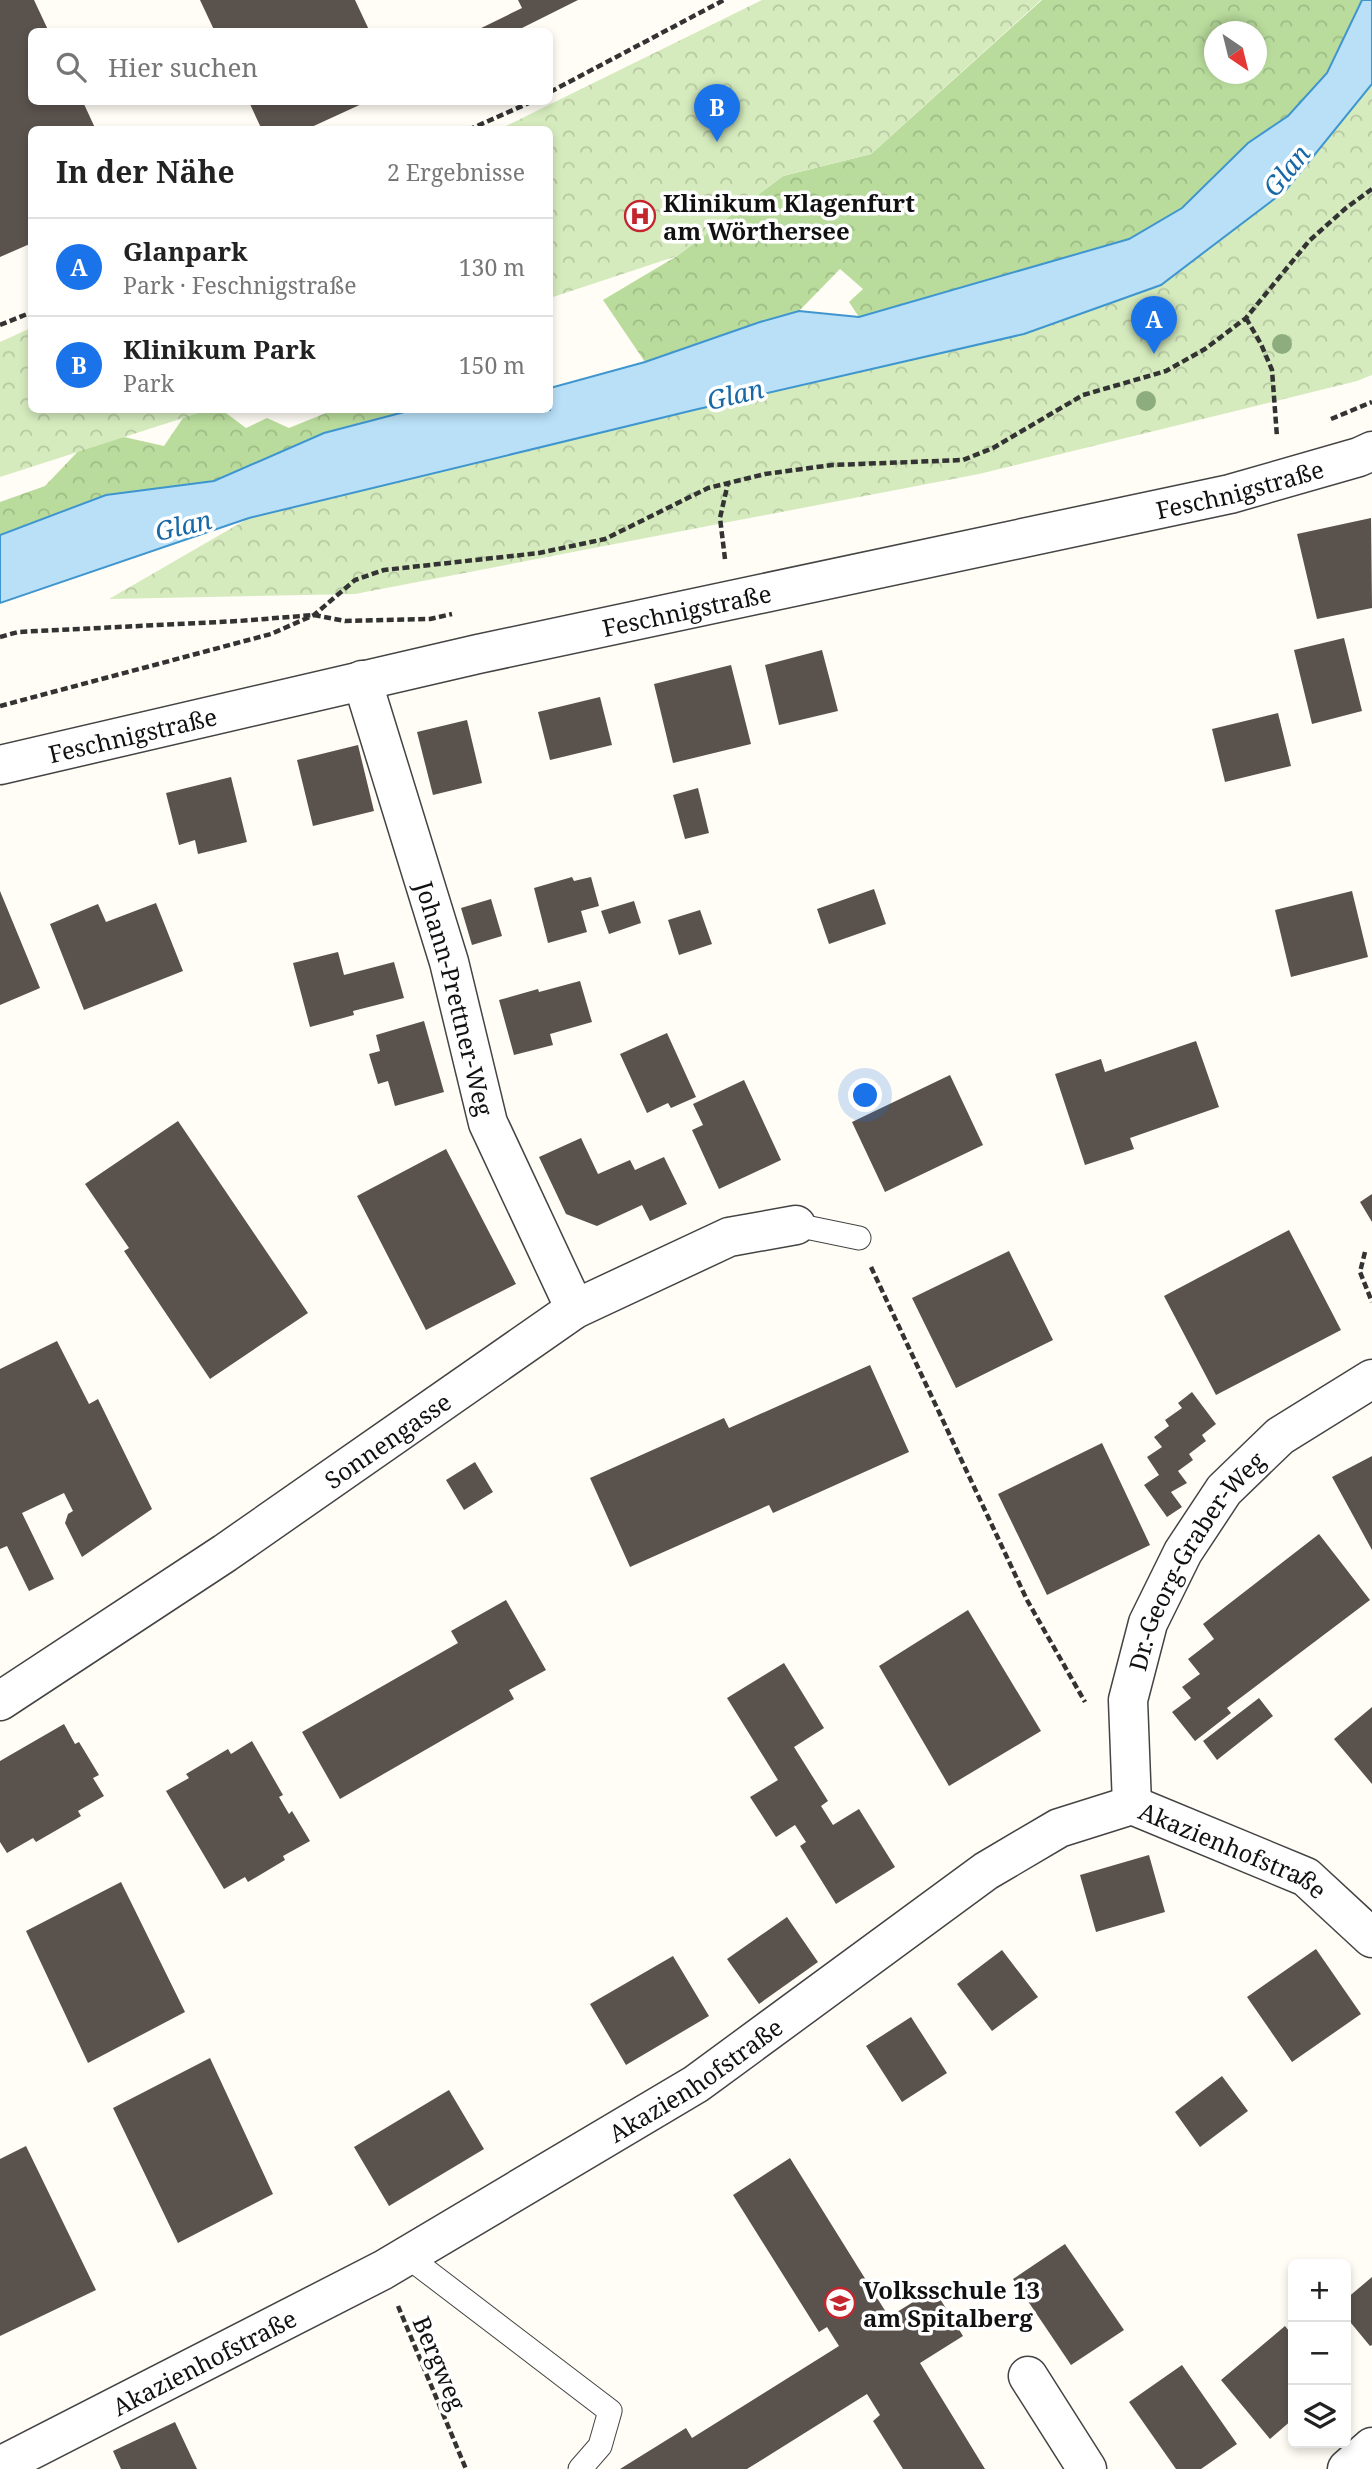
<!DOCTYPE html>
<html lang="de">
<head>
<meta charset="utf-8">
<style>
  body { margin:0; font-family:"Noto Serif",serif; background:#f6f6f6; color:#222 }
  .controls { position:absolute; right:21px; bottom:21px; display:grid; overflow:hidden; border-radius:10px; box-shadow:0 4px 10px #0003 }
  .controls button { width:63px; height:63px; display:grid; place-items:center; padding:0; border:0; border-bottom:2px solid #e0e0e0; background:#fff; color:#222; font:35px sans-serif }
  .compass { position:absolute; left:1204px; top:21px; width:63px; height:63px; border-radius:50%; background:#fff; box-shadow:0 4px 10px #0003; rotate:145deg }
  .you { position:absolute; left:866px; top:1096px; width:24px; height:24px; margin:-18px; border:5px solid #fff; border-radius:50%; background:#1a73e8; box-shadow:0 0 0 10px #1a73e833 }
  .badge { display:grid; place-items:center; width:46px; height:46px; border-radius:50%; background:#1a73e8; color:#fff; font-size:23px; font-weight:700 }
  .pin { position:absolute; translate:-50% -58px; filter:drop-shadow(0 2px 4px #0008) }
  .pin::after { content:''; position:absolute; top:37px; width:24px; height:21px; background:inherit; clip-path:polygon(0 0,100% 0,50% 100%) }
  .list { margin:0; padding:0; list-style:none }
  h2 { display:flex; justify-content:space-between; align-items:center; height:91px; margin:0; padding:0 28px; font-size:30px }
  h2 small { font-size:23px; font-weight:400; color:#767676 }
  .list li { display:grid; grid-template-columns:46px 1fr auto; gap:21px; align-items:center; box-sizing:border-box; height:98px; padding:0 28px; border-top:2px solid #e0e0e0 }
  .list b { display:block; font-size:26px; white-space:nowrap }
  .list p { margin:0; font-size:23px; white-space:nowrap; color:#767676 }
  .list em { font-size:23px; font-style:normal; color:#767676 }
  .icon { flex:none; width:38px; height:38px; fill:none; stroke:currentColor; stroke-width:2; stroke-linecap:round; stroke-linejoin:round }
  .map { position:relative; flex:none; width:1372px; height:2469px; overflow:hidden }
  .search { position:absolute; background:#fff; box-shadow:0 4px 10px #0003; left:28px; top:28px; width:525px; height:77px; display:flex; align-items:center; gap:18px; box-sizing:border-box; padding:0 24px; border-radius:10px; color:#767676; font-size:26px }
  .panel { position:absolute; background:#fff; box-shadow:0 4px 10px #0003; left:28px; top:126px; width:525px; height:287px; border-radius:10px }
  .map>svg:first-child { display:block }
</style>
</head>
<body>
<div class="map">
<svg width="1372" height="2469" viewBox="0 0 1372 2469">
  <defs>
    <pattern id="forest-crowns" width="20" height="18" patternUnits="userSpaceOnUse" patternTransform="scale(1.75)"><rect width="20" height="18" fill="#b9dc9c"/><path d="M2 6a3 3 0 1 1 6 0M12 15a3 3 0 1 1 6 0" fill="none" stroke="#9ebc85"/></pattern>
    <pattern id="park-crowns" width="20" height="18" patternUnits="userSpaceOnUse" patternTransform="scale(1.75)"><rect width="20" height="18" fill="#d5ebbd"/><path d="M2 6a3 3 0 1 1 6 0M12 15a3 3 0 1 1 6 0" fill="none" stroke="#b6c8a1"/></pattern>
  </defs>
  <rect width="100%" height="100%" fill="#fffdf5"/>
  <path fill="url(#forest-crowns)" fill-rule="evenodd" d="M 1042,0 L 1362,0 L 1327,73 L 1288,116 L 1248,143 L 1182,208 L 1129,239 L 859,317 L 849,302 L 863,289 L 840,269 L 799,311 L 760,322 L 645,362 L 603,300 L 677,256 L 783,176 L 871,154 ZM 1214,32 L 1256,32 L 1256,74 L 1214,74 Z
    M 195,410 L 222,410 L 246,428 L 267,418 L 289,428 L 326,413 L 329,410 L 412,410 L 324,433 L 213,481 L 106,495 L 0,535 L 0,502 L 45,486 L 85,444 L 124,437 L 164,446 L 187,412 Z"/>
  <path fill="url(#park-crowns)" d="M 762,0 L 1041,0 L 871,154 L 783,176 L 677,256 L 550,298 L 550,130 L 500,129 Z
    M 1372,84 L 1372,375 L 1357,381 L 979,474 L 355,594 L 109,599 L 249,518 L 694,410 L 1024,334 L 1161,285 L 1286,190 Z
    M 31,328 L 32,410 L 208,410 L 0,477 L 0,342 Z"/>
  <path fill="#b9e0f7" stroke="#3f96cf" stroke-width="2" d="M 1362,0 L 1372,0 L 1372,84 L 1286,190 L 1161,285 L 1024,334 L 694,410 L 249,518 L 0,603 L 0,535 L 106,495 L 214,481 L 324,433 L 412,410 L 550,410 L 550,388 L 645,362 L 760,322 L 799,311 L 859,317 L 1129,239 L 1182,208 L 1248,143 L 1288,116 L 1327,73 Z"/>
  <path fill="#5a524d" d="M 0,0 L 34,0 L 49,32 L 32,32 L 32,102 L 83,102 L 96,130 L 32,130 L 32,243 L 0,257 Z
    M 200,0 L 355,0 L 370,32 L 215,32 Z
    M 518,0 L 578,0 L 514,32 L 473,32 L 522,8 Z
    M 249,102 L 366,102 L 305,130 L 262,130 Z
    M 1371,518 L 1372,608 L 1317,619 L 1297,534 Z
    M 1344,638 L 1362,711 L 1312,724 L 1294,650 Z
    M 822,650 L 838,711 L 779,725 L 765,665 Z
    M 731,665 L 751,744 L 673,763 L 654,684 Z
    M 600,697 L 612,745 L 550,760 L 538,712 Z
    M 1278,713 L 1291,766 L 1225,782 L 1212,729 Z
    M 467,720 L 482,783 L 433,795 L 417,732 Z
    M 358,745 L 374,811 L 313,826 L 297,760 Z
    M 231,777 L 247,842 L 198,854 L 195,840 L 179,845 L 166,793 Z
    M 698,788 L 709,833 L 685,839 L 673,795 Z
    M 572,877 L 574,881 L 591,877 L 599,906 L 581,911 L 587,932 L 548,943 L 534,888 Z
    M 874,889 L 886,924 L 829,944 L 817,909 Z
    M 0,891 L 40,988 L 0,1005 Z
    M 1352,891 L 1368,957 L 1291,977 L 1275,910 Z
    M 491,899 L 502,936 L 472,945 L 461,908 Z
    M 634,901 L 641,923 L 609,934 L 601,911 Z
    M 156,903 L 183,971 L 84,1010 L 50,924 L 98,904 L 106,922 Z
    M 700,910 L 712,944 L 679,955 L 668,920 Z
    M 338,952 L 344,975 L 394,962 L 404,998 L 353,1011 L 354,1015 L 310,1027 L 293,963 Z
    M 580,981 L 592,1022 L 550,1034 L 553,1045 L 514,1055 L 499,1000 L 538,989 L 539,992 Z
    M 424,1021 L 444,1092 L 395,1106 L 388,1081 L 378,1084 L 369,1054 L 380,1051 L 376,1035 Z
    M 667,1033 L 696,1097 L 671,1108 L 668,1103 L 647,1113 L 620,1054 Z
    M 1196,1041 L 1219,1107 L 1130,1138 L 1134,1149 L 1085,1165 L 1055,1074 L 1101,1059 L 1105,1072 Z
    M 950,1075 L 983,1145 L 885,1192 L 852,1122 Z
    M 744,1080 L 781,1160 L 719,1189 L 692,1130 L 703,1125 L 693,1104 Z
    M 178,1121 L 308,1313 L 210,1379 L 124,1251 L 129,1248 L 85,1184 Z
    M 581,1138 L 598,1174 L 630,1160 L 635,1170 L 664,1157 L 687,1204 L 650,1221 L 642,1205 L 597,1226 L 566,1214 L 539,1157 Z
    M 446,1149 L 516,1284 L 426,1330 L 357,1196 Z
    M 1372,1194 L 1372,1222 L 1360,1202 Z
    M 1289,1230 L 1341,1330 L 1216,1395 L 1164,1296 Z
    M 1009,1251 L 1053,1340 L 956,1388 L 912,1298 Z
    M 57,1341 L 89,1404 L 98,1399 L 152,1509 L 82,1557 L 65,1523 L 68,1514 L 73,1511 L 64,1493 L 22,1513 L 54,1579 L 29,1591 L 7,1546 L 0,1549 L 0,1369 Z
    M 870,1365 L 909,1452 L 773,1513 L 769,1505 L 630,1567 L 590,1478 L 724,1418 L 729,1428 Z
    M 1192,1392 L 1216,1424 L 1202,1435 L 1206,1441 L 1189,1454 L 1193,1460 L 1178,1471 L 1187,1483 L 1171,1492 L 1182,1507 L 1167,1517 L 1144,1485 L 1159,1475 L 1147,1457 L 1162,1447 L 1154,1437 L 1169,1426 L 1165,1420 L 1182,1408 L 1178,1403 Z
    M 1102,1443 L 1150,1545 L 1047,1595 L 998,1494 Z
    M 1372,1456 L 1372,1550 L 1332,1477 Z
    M 475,1462 L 493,1492 L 464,1510 L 446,1480 Z
    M 1319,1534 L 1370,1600 L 1227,1708 L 1231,1713 L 1195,1741 L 1172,1712 L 1191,1698 L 1182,1687 L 1200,1674 L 1188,1659 L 1214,1639 L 1203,1624 Z
    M 506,1600 L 546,1670 L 509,1690 L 514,1699 L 340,1799 L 302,1732 L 458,1643 L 451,1631 Z
    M 968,1610 L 1041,1731 L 949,1786 L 879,1666 Z
    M 784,1663 L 824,1728 L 794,1747 L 828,1801 L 821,1806 L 833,1825 L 859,1809 L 895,1867 L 836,1904 L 800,1846 L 806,1842 L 795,1825 L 776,1837 L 750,1797 L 778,1780 L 727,1698 Z
    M 1259,1698 L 1273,1716 L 1217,1760 L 1203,1741 Z
    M 1372,1707 L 1372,1784 L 1334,1739 Z
    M 64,1724 L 75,1744 L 79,1742 L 99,1775 L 93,1778 L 104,1796 L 78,1811 L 81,1816 L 36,1842 L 33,1838 L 7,1853 L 0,1842 L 0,1761 Z
    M 252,1741 L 283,1795 L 279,1797 L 289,1814 L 292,1811 L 310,1841 L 283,1856 L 285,1860 L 248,1882 L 245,1877 L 224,1889 L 166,1791 L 189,1778 L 186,1774 L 228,1749 L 231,1754 Z
    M 1149,1855 L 1165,1912 L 1096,1932 L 1080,1875 Z
    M 121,1882 L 185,2012 L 88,2063 L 26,1931 Z
    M 787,1917 L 818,1962 L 759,2004 L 727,1959 Z
    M 1316,1949 L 1361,2014 L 1292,2062 L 1247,1997 Z
    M 1002,1950 L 1038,1997 L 992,2031 L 957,1984 Z
    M 673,1956 L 709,2016 L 626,2065 L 590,2004 Z
    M 911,2017 L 947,2073 L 902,2102 L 866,2046 Z
    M 210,2058 L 273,2194 L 178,2243 L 113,2108 Z
    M 1222,2076 L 1248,2111 L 1200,2147 L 1175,2112 Z
    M 449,2090 L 484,2149 L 389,2206 L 354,2147 Z
    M 26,2146 L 96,2290 L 0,2336 L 0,2159 Z
    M 790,2158 L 889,2317 L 934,2289 L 963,2336 L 920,2363 L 985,2469 L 903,2469 L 873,2421 L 880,2415 L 867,2394 L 747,2469 L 620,2469 L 686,2428 L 692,2438 L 839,2346 L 827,2327 L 819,2332 L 733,2195 Z
    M 1065,2244 L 1124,2330 L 1071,2365 L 1013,2279 Z
    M 1372,2277 L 1372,2345 L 1370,2346 L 1346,2317 L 1346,2299 Z
    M 1285,2326 L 1293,2336 L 1293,2419 L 1270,2439 L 1221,2380 Z
    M 1182,2365 L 1237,2444 L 1201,2469 L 1176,2469 L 1129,2402 Z
    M 175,2422 L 197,2469 L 121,2469 L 113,2451 Z"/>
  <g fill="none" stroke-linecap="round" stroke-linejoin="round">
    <g stroke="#444" stroke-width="25">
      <path id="lane" d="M 796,1225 L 859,1238
        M 407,2256 L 610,2411 L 600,2446 L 580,2469"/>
    </g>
    <g stroke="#444" stroke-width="41">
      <g id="street">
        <path id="s1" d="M 362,680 L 449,962 L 488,1123 L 575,1309"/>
        <path id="s2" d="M 0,765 L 478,654 L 1230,494 L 1359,457 L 1372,451"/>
        <path id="s3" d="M 0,1701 L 225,1553 L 575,1309 L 729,1237 L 796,1225"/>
        <path id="s4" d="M 1132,1805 L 1128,1700 L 1148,1623 L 1183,1552 L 1224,1490 L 1280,1436 L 1372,1379"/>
        <path d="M 1028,2376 L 1087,2469"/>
        <path id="s5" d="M 0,2466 L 383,2270 L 696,2084 L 986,1871 L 1059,1828 L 1132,1805 L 1306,1877 L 1372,1938"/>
        <path d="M 1347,2469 L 1372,2447"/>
      </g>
    </g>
    <path stroke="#333" stroke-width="4.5" stroke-dasharray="7 3.5" stroke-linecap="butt" d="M 550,92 L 724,0
      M 468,130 L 531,102
      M 1246,318 L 1261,344 L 1272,370 L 1277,437
      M 0,325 L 32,312
      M 1331,419 L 1372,402
      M 725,559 L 720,518 L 728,483
      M 0,637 L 18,632 L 239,621 L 314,615 L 345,621 L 430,619 L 452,614
      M 0,706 L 271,634 L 314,615 L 355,580 L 384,570 L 539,553 L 605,539 L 708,488 L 765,474 L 832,465 L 963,460 L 993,448 L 1083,395 L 1166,371 L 1205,349 L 1246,318 L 1309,241 L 1346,208 L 1372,189
      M 1365,1252 L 1360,1272 L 1372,1302
      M 871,1267 L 1027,1600 L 1085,1702
      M 398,2306 L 466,2469"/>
    <use href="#lane" stroke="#fff" stroke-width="23"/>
    <use href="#street" stroke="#fff" stroke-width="38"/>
  </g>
  <g fill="#8dad7f">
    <circle cx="1282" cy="344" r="10"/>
    <circle cx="1146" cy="401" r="10"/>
  </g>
  <defs>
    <g id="hospital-ring" transform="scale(1.575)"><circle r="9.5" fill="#fff" stroke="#c4262e" stroke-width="1.5"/><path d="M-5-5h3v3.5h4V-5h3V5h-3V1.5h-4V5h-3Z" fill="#c4262e"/></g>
    <g id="school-ring" transform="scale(1.575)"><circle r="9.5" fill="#fff" stroke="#c4262e" stroke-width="1.5"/><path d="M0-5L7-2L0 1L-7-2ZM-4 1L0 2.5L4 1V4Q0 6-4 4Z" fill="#c4262e"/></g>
  </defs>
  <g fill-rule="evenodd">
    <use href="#hospital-ring" x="640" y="216"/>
    <use href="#school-ring" x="840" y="2303"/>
  </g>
  <g text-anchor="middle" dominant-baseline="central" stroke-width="7" stroke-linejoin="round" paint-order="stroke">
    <g font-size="24" font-weight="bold" fill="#111" stroke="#fff" text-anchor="start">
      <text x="663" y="202">Klinikum Klagenfurt<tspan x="663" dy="28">am Wörthersee</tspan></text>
      <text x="863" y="2289">Volksschule 13<tspan x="863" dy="28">am Spitalberg</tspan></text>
    </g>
    <g font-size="24" fill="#111" stroke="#fff">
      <text stroke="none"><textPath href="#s2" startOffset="1270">Feschnigstraße</textPath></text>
      <text stroke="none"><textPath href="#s2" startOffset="704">Feschnigstraße</textPath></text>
      <text stroke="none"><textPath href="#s2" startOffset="136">Feschnigstraße</textPath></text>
      <text stroke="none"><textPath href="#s1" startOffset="332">Johann-Prettner-Weg</textPath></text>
      <text stroke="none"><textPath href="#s3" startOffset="467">Sonnengasse</textPath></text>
      <text stroke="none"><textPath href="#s4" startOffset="262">Dr.-Georg-Graber-Weg</textPath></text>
      <text stroke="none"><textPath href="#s5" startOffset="1426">Akazienhofstraße</textPath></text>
      <text stroke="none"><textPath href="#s5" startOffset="796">Akazienhofstraße</textPath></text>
      <text stroke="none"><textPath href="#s5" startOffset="229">Akazienhofstraße</textPath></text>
      <text transform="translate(440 2363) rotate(67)">Bergweg</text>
    </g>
    <g font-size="26" font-style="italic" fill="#1768a6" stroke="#fff">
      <text transform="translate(1286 170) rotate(-51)">Glan</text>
      <text transform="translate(735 394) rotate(-13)">Glan</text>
      <text transform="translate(183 525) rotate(-13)">Glan</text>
    </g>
  </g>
</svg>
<div class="controls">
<button>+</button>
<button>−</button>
<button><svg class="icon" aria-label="layers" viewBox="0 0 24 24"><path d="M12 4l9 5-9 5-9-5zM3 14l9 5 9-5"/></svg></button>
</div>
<svg class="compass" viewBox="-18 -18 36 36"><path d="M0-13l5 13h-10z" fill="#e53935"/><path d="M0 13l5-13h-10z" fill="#767676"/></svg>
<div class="you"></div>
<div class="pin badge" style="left:1154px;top:354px">A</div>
<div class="pin badge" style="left:717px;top:142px">B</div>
<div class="search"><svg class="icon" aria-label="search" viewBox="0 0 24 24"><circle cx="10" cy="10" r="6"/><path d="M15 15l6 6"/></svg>Hier suchen</div>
<section class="panel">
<h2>In der Nähe<small>2 Ergebnisse</small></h2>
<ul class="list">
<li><span class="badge">A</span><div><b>Glanpark</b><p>Park · Feschnigstraße</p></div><em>130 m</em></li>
<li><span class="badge">B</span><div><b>Klinikum Park</b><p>Park</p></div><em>150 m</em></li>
</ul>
</section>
</div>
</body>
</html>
